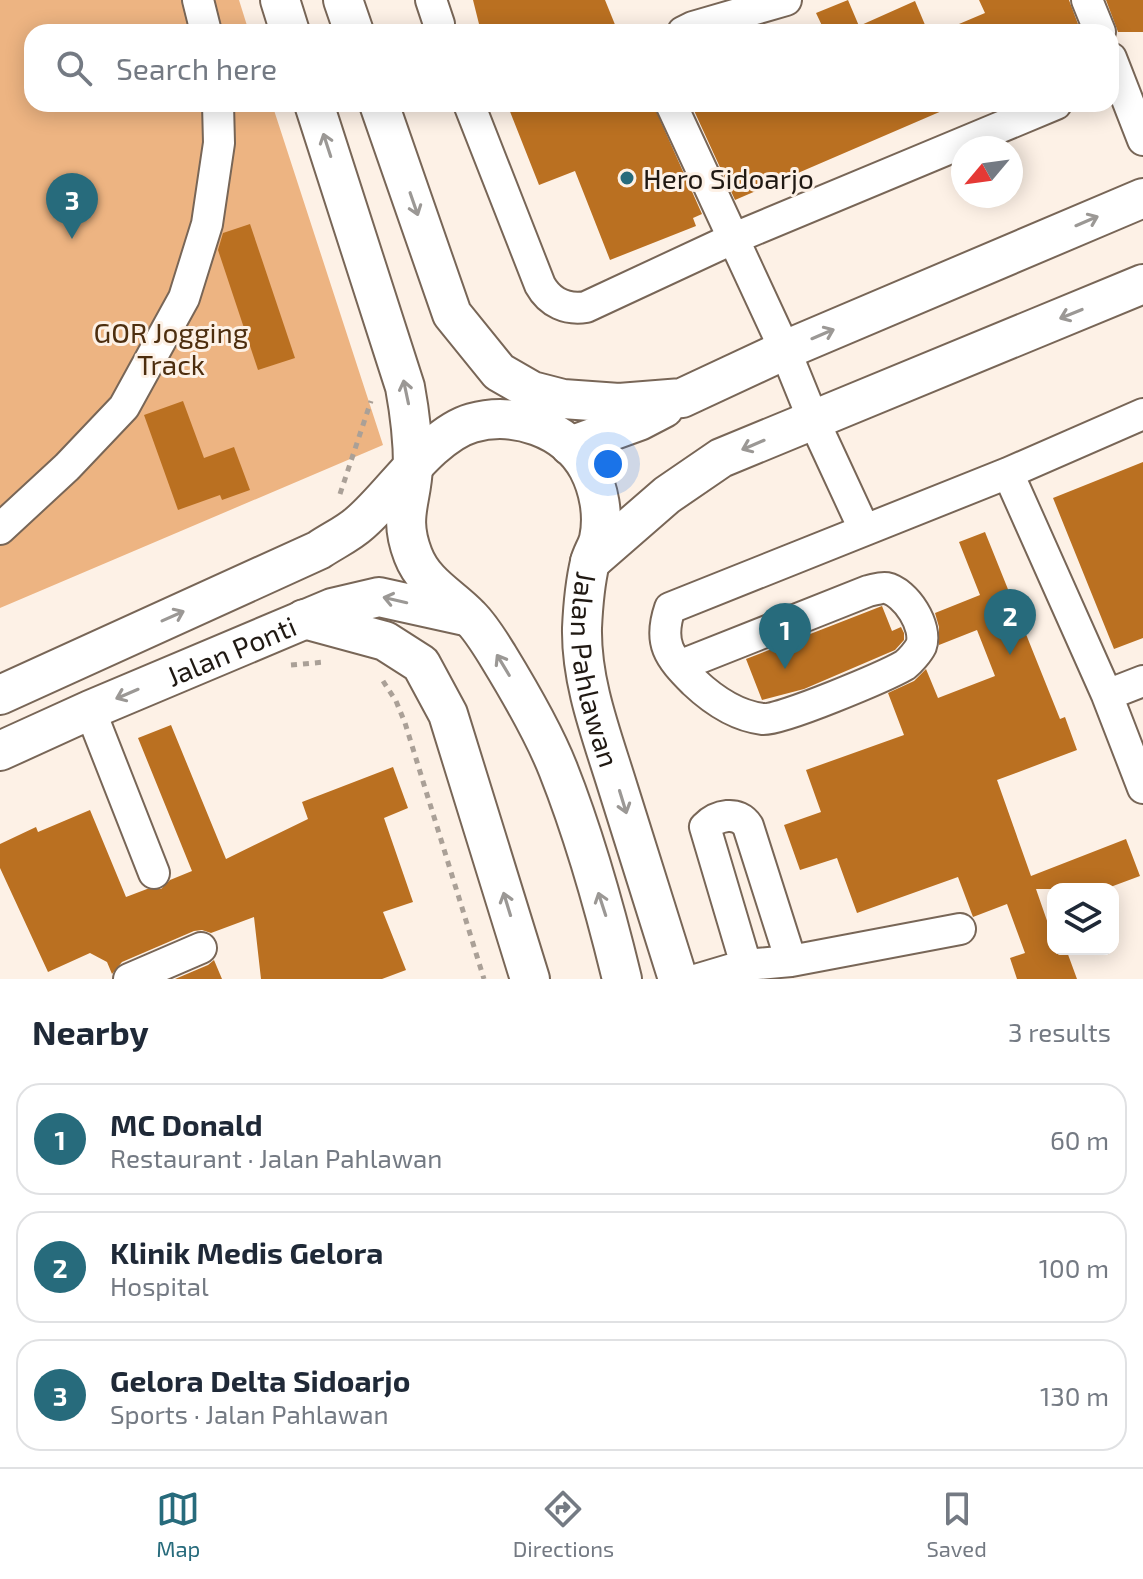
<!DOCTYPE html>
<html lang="en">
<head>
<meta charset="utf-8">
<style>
  body { margin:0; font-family:"Exo 2",sans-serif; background:#f6f6f7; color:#1f2937 }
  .controls { position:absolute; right:24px; bottom:24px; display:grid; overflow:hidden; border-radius:16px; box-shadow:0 4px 20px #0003 }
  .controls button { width:72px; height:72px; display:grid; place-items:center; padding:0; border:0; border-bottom:2px solid #e0e1e3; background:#fff; color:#1f2937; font:40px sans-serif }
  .compass { position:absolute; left:951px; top:136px; width:72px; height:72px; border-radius:50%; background:#fff; box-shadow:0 4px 20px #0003; rotate:241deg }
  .you { position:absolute; left:608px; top:464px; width:28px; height:28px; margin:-20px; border:6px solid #fff; border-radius:50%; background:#1a73e8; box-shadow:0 0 0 12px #1a73e833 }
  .badge { display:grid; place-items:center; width:52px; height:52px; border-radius:50%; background:#276b7c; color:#fff; font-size:26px; font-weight:700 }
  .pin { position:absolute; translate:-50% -66px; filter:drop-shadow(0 2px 4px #0008) }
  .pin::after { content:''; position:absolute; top:42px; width:28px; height:24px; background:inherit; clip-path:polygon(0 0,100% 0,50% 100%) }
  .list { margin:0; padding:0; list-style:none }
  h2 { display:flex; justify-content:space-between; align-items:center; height:104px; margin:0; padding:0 32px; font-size:34px }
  h2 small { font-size:26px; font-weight:400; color:#747a83 }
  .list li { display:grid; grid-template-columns:52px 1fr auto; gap:24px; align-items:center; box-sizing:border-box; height:112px; margin:0 16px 16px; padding:0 16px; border:2px solid #e0e1e3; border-radius:24px }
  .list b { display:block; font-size:30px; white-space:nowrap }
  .list p { margin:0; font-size:26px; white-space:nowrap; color:#747a83 }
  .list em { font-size:26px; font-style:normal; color:#747a83 }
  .icon { flex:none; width:44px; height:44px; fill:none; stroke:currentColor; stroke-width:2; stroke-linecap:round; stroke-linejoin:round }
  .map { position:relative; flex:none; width:1143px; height:979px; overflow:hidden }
  .search { position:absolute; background:#fff; box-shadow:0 4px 20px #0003; left:24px; right:24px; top:24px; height:88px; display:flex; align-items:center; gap:20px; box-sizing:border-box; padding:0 28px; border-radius:24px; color:#747a83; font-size:30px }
  .sheet { height:488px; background:#fff }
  nav { display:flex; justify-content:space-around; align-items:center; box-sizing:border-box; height:112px; border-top:2px solid #e0e1e3; background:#fff; font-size:22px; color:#747a83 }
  nav a { display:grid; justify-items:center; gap:4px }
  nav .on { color:#276b7c }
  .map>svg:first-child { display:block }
</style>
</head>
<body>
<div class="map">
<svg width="1143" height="979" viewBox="0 0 1143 979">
  <rect width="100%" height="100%" fill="#fdf1e6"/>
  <path fill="#edb482" d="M 0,0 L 239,0 L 249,32 L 32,32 L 32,104 L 272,104 L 383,445 L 0,608 Z"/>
  <path fill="#ba7021" d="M 473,0 L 605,0 L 618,32 L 481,32 Z
    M 848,0 L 859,26 L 915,1 L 928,32 L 825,32 L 816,13 Z
    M 979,0 L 1069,0 L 1081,32 L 940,32 L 985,13 Z
    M 1106,0 L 1143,0 L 1143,32 L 1118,32 Z
    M 507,104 L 653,104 L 702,214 L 693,218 L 696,226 L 610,260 L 575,171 L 539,185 Z
    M 691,104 L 958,104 L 735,200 Z
    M 250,224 L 295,358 L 258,370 L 218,250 L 223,233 Z
    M 183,401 L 204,458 L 234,447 L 250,490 L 222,500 L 220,495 L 178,510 L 144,415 Z
    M 1143,462 L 1143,638 L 1114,649 L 1053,498 Z
    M 985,532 L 1060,719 L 1065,717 L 1077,750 L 997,780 L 1031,876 L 1126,839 L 1140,876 L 1105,889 L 1036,889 L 1053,938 L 1053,949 L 1066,949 L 1077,979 L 1017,979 L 1010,958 L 1025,953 L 1007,904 L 973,917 L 958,877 L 857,913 L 837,858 L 800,870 L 784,825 L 821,812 L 806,770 L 904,735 L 888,693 L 914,681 L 926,669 L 938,698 L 995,676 L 977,630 L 939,645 L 939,627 L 935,613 L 980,595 L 959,542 Z
    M 882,606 L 892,631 L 901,627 L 904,633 L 904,640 L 895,650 L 804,689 L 762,700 L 746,659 Z
    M 171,725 L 226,859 L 308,819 L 302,802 L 393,767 L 408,808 L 384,818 L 413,902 L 383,912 L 406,970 L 382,979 L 261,979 L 254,917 L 211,933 L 202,930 L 194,931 L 122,962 L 112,974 L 107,962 L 90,953 L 48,972 L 0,868 L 0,844 L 36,827 L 38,832 L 90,810 L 126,897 L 147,889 L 161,889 L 170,880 L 192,871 L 138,738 Z
    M 214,960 L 222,979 L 175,979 L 208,965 Z"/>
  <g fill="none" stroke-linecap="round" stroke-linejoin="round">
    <g stroke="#786657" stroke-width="34">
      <path id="minor" d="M 198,0 L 206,32
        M 431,0 L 439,24
        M 1087,0 L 1100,32
        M 683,32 L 693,27 L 786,0
        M 1111,58 L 1143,140
        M 469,104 L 540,285 C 550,303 567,310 586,307 L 732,239 L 1056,104
        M 671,104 L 785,350 L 813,419 L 864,529
        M 1008,473 L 1107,695 L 1143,788
        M 0,529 L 67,467 L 124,407 L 184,298 L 207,224 L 219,143 L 218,104
        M 679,666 L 868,591 C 874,590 881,587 886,588 C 906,592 928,627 921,646 C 918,652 910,661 905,665 C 886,676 780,721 763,719 C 737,716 712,699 694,682 C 669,657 658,643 670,608 L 1008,473 L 1143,414
        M 1107,695 L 1143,681
        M 90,710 L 154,873
        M 746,965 L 705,827 C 717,815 738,810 748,826 L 791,961
        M 129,979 L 201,948
        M 699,979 L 746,965 L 791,961 L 960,929"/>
    </g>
    <g stroke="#786657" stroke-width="42">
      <g id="major">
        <path d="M 280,0 L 290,32"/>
        <path d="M 343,0 L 354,32"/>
        <path d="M 314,104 L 405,387 C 410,414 413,439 413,466 C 412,502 398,516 413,555 C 424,584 450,596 470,617 C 481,628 490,643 498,656 C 520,692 543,731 558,769 C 585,837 605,909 622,979"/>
        <path d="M 379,104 L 452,314 L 499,372 L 532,391 L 563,399 L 619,403 L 682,398 L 785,350 L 1143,198"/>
        <path d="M 570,446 L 639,421 L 664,408"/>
        <path d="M 590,562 L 667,495 L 721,458 L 1143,284"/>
        <path d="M 304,619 L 385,641 L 421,664 L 448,714 L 530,979"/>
        <path id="s1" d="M 0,695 L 319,550 C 332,541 348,534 360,523 C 393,495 430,435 472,423 C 514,411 566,428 588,468 C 599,489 604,515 599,539 C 597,547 592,554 590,562 C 585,583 583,606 582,628 C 581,683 602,736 618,788 C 638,851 658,915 678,979"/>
        <path id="s2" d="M 0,751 L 90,710 L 332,608 L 379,597 L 465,616"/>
      </g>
    </g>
    <path stroke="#aaa097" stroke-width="5" stroke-dasharray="6 6" stroke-linecap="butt" d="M 340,494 L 371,401
      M 291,665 L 325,662
      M 383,681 L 396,701 L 405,723 L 484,979"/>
    <use href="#minor" stroke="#fff" stroke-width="30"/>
    <use href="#major" stroke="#fff" stroke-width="38"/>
  </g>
  <defs><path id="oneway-shaft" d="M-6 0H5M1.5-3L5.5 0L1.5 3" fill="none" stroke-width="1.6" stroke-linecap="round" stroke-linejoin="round" transform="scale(2)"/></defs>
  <g stroke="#9b9895">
    <use href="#oneway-shaft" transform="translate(327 145) rotate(-108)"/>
    <use href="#oneway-shaft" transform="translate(414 204) rotate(71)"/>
    <use href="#oneway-shaft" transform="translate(1087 221) rotate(-23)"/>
    <use href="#oneway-shaft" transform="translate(1071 314) rotate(158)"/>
    <use href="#oneway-shaft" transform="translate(823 334) rotate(-23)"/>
    <use href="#oneway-shaft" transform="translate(406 392) rotate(-102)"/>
    <use href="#oneway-shaft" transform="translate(753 445) rotate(157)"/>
    <use href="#oneway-shaft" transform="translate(395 600) rotate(-167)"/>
    <use href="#oneway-shaft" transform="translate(173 616) rotate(-24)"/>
    <use href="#oneway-shaft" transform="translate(503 665) rotate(-121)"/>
    <use href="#oneway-shaft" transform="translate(127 694) rotate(157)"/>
    <use href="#oneway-shaft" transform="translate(623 802) rotate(73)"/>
    <use href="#oneway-shaft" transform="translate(507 904) rotate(-107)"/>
    <use href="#oneway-shaft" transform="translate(602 904) rotate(-108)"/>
  </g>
  <circle fill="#276b7c" stroke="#fdf1e6" stroke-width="3" cx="627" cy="178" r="8"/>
  <g text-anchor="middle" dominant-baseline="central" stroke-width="6" stroke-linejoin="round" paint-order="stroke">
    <g font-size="28" fill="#201913" stroke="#fdf1e6" text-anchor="start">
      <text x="643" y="178">Hero Sidoarjo</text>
    </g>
    <g font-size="28" fill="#4d2e0f" stroke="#fdf1e6">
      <text x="171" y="332">GOR Jogging<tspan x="171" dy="32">Track</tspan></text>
    </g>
    <g font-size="28" fill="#201913" stroke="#fdf1e6">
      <text stroke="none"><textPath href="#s2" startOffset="252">Jalan Ponti</textPath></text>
      <text stroke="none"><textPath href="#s1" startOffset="892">Jalan Pahlawan</textPath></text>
    </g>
  </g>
</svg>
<div class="controls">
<button><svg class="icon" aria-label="layers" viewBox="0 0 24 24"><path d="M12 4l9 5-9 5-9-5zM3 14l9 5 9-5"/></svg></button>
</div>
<svg class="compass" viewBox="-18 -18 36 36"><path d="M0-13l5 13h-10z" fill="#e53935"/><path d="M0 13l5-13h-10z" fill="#747a83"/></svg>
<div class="you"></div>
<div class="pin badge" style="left:785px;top:669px">1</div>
<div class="pin badge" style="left:1010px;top:655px">2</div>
<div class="pin badge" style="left:72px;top:239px">3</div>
<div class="search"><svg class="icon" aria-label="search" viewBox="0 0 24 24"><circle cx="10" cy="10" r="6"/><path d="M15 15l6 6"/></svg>Search here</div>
</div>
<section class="sheet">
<h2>Nearby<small>3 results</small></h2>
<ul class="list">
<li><span class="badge">1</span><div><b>MC Donald</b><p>Restaurant · Jalan Pahlawan</p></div><em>60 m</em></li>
<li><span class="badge">2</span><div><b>Klinik Medis Gelora</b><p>Hospital</p></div><em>100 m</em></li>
<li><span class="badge">3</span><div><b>Gelora Delta Sidoarjo</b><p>Sports · Jalan Pahlawan</p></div><em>130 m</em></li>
</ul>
</section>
<nav>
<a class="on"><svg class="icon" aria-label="map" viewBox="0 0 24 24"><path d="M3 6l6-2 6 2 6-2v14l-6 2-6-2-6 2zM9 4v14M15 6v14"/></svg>Map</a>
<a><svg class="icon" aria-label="directions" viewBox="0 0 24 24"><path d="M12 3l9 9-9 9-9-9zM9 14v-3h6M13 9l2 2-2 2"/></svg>Directions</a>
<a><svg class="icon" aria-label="saved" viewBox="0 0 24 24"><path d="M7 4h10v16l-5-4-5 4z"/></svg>Saved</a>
</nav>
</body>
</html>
